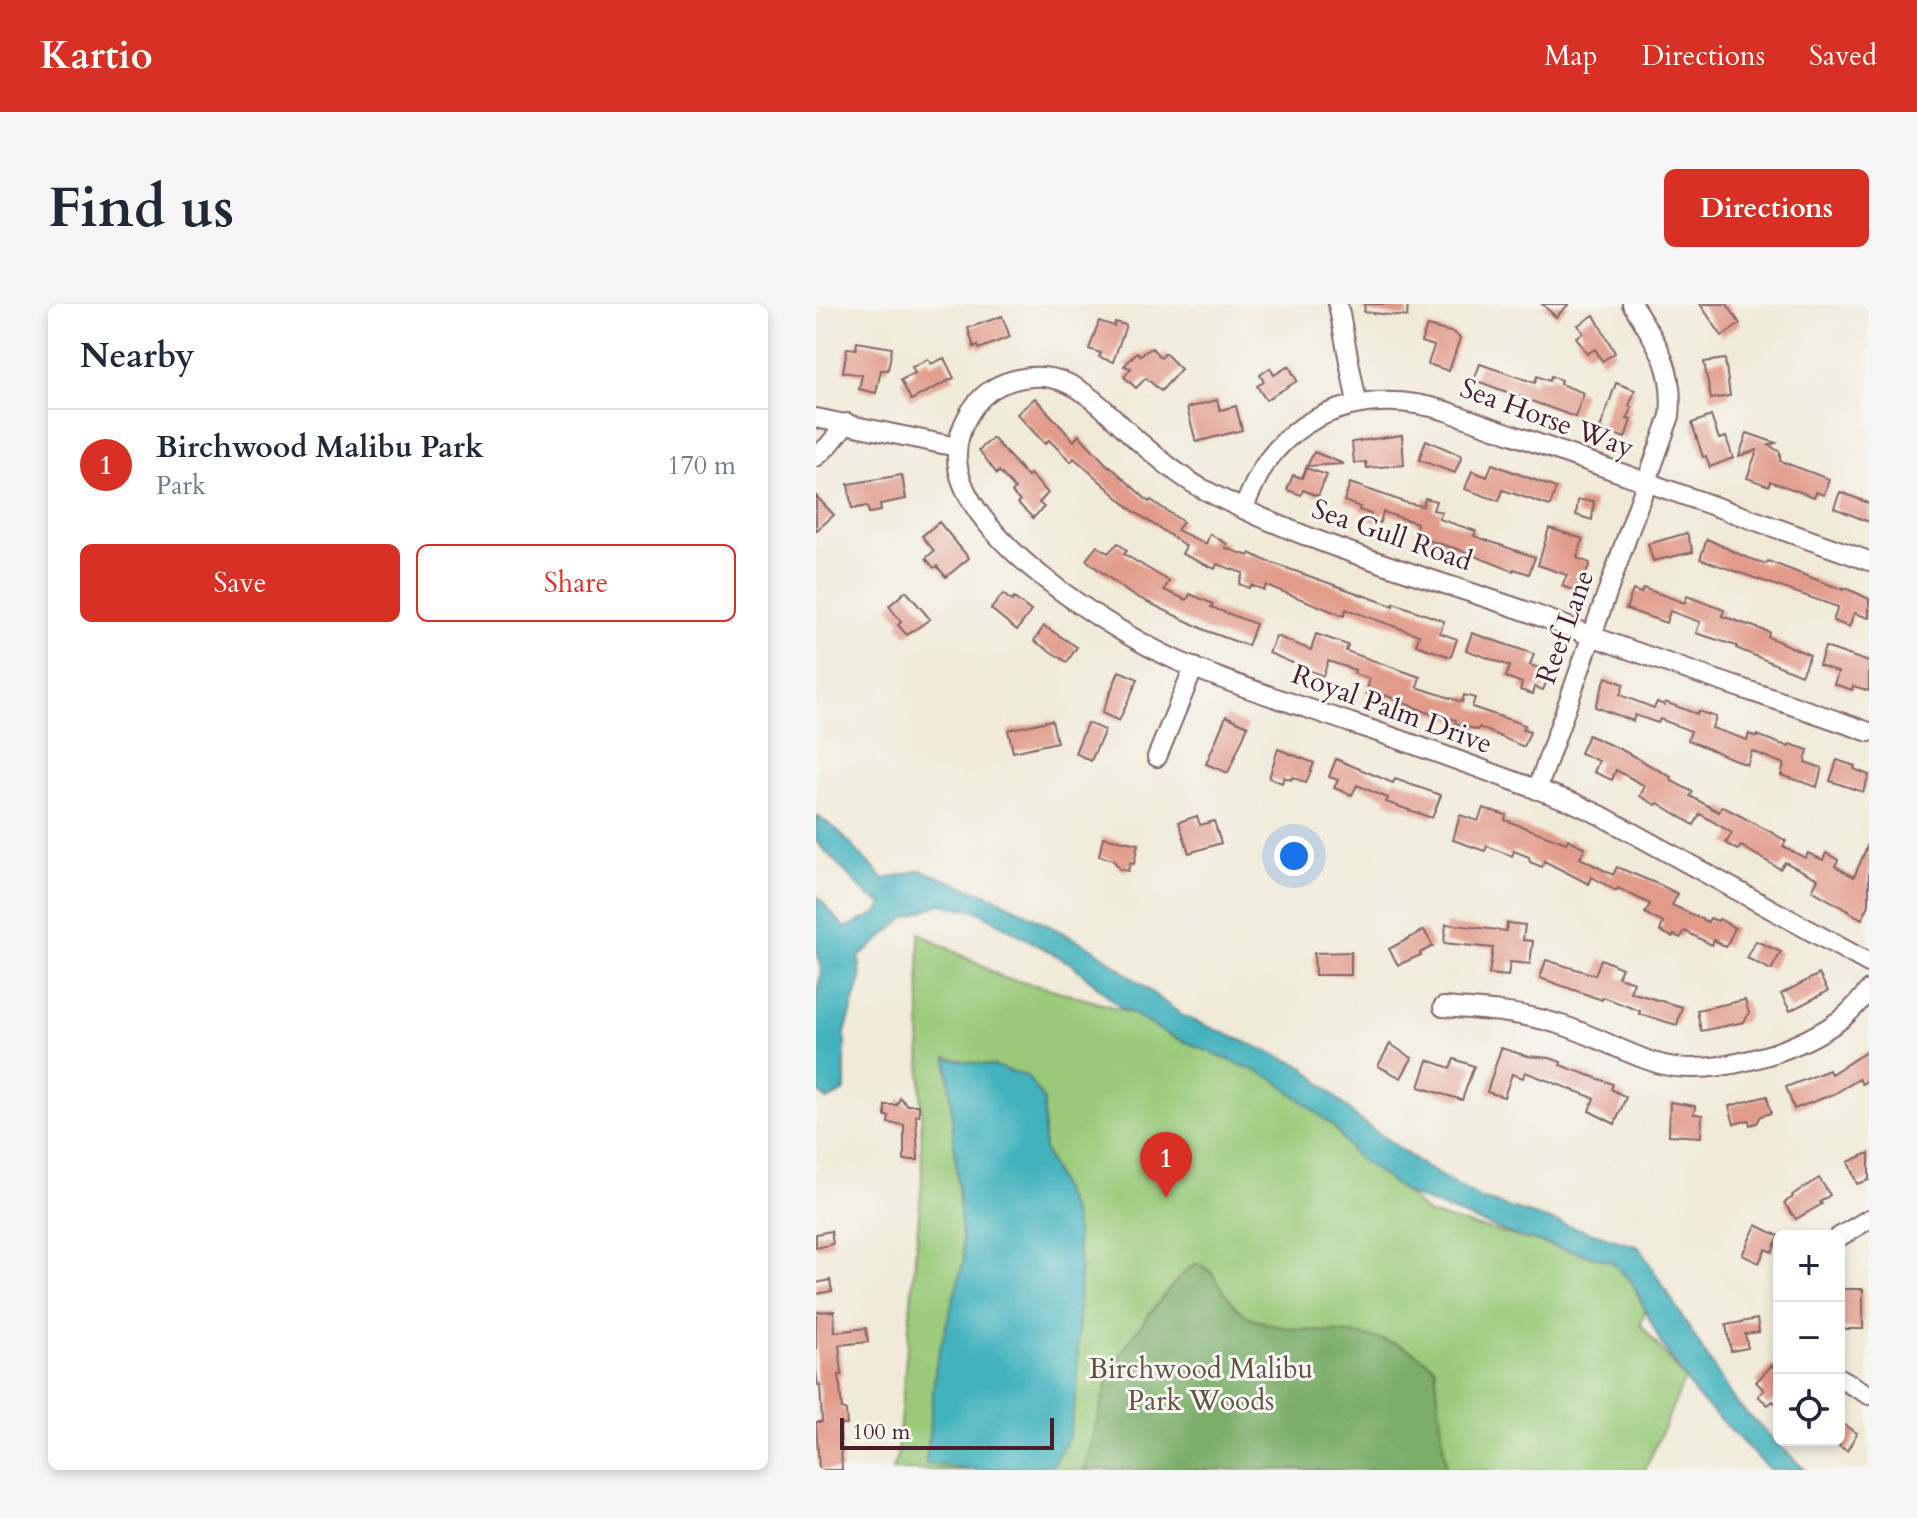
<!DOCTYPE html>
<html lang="en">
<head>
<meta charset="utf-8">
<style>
  body { margin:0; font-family:Cardo,serif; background:#f6f6f7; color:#1f2937 }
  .controls { position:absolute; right:24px; bottom:24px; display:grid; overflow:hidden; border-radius:12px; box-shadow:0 4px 12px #0003 }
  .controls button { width:72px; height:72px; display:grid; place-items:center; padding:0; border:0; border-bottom:2px solid #e0e1e3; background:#fff; color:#1f2937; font:40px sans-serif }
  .scale { position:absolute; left:24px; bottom:20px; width:214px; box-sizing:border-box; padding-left:8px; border:4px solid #4a1f2b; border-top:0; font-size:22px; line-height:28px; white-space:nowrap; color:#4a1f2b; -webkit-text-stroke:6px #f6f6f2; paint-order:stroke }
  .you { position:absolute; left:478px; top:552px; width:28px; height:28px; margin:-20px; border:6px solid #fff; border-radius:50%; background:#1a73e8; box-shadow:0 0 0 12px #1a73e833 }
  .badge { display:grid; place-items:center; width:52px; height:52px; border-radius:50%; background:#d93025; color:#fff; font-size:26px; font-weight:700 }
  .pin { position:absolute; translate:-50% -66px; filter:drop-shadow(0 2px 4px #0008) }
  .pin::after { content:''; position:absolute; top:42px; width:28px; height:24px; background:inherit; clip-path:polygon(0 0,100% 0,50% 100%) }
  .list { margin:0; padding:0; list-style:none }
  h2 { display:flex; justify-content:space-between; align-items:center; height:104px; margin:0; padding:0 32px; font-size:34px }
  h2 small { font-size:26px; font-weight:400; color:#747a83 }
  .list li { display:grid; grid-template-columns:52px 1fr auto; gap:24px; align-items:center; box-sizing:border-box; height:112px; padding:0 32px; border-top:2px solid #e0e1e3 }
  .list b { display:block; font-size:30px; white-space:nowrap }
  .list p { margin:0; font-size:26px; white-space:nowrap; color:#747a83 }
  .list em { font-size:26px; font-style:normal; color:#747a83 }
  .actions { display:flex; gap:16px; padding:24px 32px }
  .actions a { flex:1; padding:18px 0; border:2px solid #d93025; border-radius:12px; text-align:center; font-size:28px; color:#d93025 }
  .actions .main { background:#d93025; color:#fff }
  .icon { flex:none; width:44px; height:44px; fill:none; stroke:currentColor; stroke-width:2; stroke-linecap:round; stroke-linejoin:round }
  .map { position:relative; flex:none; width:1053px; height:1166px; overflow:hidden; border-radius:12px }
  header { display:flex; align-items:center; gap:48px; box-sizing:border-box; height:112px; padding:0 40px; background:#d93025; color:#fff }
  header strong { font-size:38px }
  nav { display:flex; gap:44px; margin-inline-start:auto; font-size:28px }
  .intro { display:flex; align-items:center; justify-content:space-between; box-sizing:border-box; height:192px; padding:0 48px }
  h1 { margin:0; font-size:56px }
  .button { padding:20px 36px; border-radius:12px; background:#d93025; color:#fff; font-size:28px; font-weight:700 }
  main { display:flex; gap:48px; padding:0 48px }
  aside { flex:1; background:#fff; border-radius:12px; box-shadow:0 4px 12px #0003 }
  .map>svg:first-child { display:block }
</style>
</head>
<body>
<header>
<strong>Kartio</strong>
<nav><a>Map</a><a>Directions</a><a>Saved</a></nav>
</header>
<div class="intro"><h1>Find us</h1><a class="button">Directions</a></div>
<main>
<aside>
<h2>Nearby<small></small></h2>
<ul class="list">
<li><span class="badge">1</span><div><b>Birchwood Malibu Park</b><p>Park</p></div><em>170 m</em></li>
</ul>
<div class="actions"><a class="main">Save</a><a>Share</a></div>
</aside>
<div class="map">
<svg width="1053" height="1166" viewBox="0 0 1053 1166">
  <rect width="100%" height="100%" fill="#f6f6f2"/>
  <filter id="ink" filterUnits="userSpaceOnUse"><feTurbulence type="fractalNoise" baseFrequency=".0125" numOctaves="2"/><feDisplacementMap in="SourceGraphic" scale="16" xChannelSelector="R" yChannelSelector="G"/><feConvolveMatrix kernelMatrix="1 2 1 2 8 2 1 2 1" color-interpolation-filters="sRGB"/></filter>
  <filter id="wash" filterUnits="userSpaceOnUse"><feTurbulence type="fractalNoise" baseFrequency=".006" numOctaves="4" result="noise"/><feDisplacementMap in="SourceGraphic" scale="32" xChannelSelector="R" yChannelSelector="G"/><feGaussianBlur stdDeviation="1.8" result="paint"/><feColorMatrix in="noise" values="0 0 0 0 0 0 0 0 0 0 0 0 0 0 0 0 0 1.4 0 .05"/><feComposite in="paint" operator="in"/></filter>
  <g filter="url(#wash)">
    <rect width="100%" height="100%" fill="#f1ead8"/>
    <path fill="#9aca79" stroke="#727452" stroke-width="2" d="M 103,629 L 188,674 L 235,685 L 398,733 L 472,776 L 612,910 L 838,968 L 825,1021 L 869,1075 L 829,1166 L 76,1166 L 81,1152 L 106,878 Z"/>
    <path fill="#7bae69" stroke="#62664a" stroke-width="2" d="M 380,960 C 402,962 410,1004 435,1014 C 483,1034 540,1022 587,1042 C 598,1047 609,1056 619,1063 L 630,1166 L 268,1166 C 278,1133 284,1097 297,1065 C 305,1045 362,968 380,960 Z"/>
    <path fill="#43b2bd" stroke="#466874" stroke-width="2" d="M 0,511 L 20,525 L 68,575 L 105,566 L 184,596 L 278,645 L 367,712 L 487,762 L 541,814 L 608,862 L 665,895 L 823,943 L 919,1098 L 989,1166 L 954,1166 L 880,1091 L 845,1039 L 816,978 L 794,957 L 700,932 L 592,890 L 539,852 L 517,822 L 457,774 L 353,731 L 303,702 L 257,661 L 161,607 L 124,600 L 89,614 L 43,653 L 45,675 L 29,729 L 29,787 L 11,796 L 3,789 L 0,772 L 0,698 L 5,666 L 0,642 L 0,591 L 29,624 L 60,610 L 67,600 L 51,591 L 0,537 Z
      M 131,754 L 178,762 L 211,772 L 228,796 L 228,845 L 258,914 L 264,961 L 261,1083 L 253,1133 L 237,1161 L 163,1166 L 110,1160 L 120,1059 L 148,956 Z"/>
    <g id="blocks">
      <path fill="#e29b8a" d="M 549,0 L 592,0 L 591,13 L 548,8 Z
        M 726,0 L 753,0 L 740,13 Z
        M 884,0 L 911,0 L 924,20 L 906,32 Z
        M 778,11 L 799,49 L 786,57 L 779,45 L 771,50 L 760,33 L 767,29 L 762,21 Z
        M 186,12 L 194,33 L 163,45 L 162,41 L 158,43 L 152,24 Z
        M 283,17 L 298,22 L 299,18 L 310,21 L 297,58 L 283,53 L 285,49 L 273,45 Z
        M 611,22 L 638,29 L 644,34 L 633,67 L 612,60 L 618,42 L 605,38 Z
        M 41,38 L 76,44 L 72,66 L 65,66 L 60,89 L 43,85 L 46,71 L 27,68 L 31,44 L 40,45 Z
        M 336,44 L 345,54 L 349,49 L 365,65 L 345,87 L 330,74 L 320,84 L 308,73 L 315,64 L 308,62 L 321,48 L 324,51 Z
        M 128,54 L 138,74 L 95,96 L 85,76 L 99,69 L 96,63 L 112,55 L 115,60 Z
        M 909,55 L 914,92 L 895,95 L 888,58 Z
        M 664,60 L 719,79 L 721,72 L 733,77 L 735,72 L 745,76 L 744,80 L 768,89 L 759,113 L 658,76 Z
        M 473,62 L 481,77 L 450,96 L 441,82 L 448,78 L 444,71 L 454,64 L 458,71 Z
        M 800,79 L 819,86 L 813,102 L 816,104 L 811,115 L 815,116 L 809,134 L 784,125 Z
        M 219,94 L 258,137 L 263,131 L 293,163 L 294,162 L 333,198 L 335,196 L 367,218 L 361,226 L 390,240 L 394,230 L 411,240 L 409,244 L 433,252 L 434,249 L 448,256 L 552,293 L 577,302 L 578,299 L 628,317 L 624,329 L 641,335 L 635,353 L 600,341 L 603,331 L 530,305 L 528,312 L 450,281 L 448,286 L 435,281 L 433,284 L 423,280 L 427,269 L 401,260 L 399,265 L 366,250 L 370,242 L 316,206 L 258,154 L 255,158 L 233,136 L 229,140 L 201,110 Z
        M 401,96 L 404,106 L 420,102 L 426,126 L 380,138 L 371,104 Z
        M 895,112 L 903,135 L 910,133 L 917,154 L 894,163 L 890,152 L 887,153 L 876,119 Z
        M 931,129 L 960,139 L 953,141 L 964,148 L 964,157 L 1013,175 L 1008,191 L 1000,188 L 998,193 L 954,177 L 953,182 L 931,174 L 941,146 L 923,152 Z
        M 586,131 L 588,161 L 551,164 L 550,158 L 538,159 L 536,138 Z
        M 177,134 L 212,173 L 214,170 L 232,189 L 223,199 L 228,203 L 217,214 L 202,199 L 204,197 L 196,189 L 199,185 L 183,167 L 181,170 L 163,146 Z
        M 610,136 L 646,152 L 639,169 L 603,156 Z
        M 498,148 L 528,160 L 491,162 Z
        M 676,160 L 740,184 L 734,202 L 687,186 L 683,197 L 649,185 L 656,167 L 671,173 Z
        M 490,164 L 511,171 L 502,192 L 487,186 L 485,191 L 471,186 L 477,171 L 486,174 Z
        M 86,171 L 90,195 L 64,200 L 65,207 L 53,209 L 51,202 L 36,205 L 32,180 Z
        M 534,179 L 591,199 L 607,202 L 609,194 L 620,197 L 617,206 L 626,208 L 623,215 L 660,227 L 658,232 L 719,253 L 713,270 L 698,265 L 697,267 L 641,245 L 599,232 L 601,219 L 567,208 L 564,219 L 553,215 L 555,210 L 543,206 L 544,203 L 528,197 Z
        M 1024,188 L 1053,199 L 1053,218 L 1018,204 Z
        M 0,192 L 18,211 L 0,227 Z
        M 762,196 L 778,197 L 776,216 L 760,211 Z
        M 123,218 L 153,254 L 130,273 L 121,262 L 118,264 L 110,254 L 118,247 L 106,232 Z
        M 733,224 L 767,235 L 761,254 L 774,259 L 763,288 L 746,282 L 751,271 L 722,261 Z
        M 871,229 L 877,248 L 837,257 L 832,240 Z
        M 891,235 L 927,252 L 950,260 L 952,257 L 1027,286 L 1028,284 L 1041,289 L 1053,295 L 1053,314 L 1038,309 L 1033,323 L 1017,317 L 1022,303 L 884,255 Z
        M 302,239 L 311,247 L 308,250 L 353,277 L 348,286 L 371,296 L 374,290 L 397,300 L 395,303 L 440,320 L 432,342 L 391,327 L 313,289 L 270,256 L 281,242 L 292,249 Z
        M 827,284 L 869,299 L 871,292 L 908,306 L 906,312 L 953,328 L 952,333 L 994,351 L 985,371 L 920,344 L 921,342 L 880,329 L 884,318 L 854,307 L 850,319 L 810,305 L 817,286 L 825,289 Z
        M 90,287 L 114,315 L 91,331 L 82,321 L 85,318 L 73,302 Z
        M 187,290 L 196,297 L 198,294 L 215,307 L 201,326 L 175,305 Z
        M 228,322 L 261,343 L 251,358 L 218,337 Z
        M 656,329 L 718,350 L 714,361 L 734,368 L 727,386 L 719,383 L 717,390 L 704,386 L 706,379 L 690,373 L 694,362 L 650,346 Z
        M 500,330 L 532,341 L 530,347 L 604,373 L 601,383 L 646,398 L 648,391 L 659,394 L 656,403 L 709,421 L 707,426 L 714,428 L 708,443 L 663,423 L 662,426 L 639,419 L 640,416 L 610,408 L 569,391 L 568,395 L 550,389 L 554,375 L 538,370 L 539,366 L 512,357 L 507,372 L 453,349 L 460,332 L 495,346 Z
        M 1009,343 L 1053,358 L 1053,387 L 1037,382 L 1036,386 L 1018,380 L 1022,368 L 1003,361 Z
        M 303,367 L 322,375 L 303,417 L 286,409 Z
        M 790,373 L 808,380 L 804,391 L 838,404 L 841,398 L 848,401 L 849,398 L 881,410 L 882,407 L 900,413 L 896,424 L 931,436 L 933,430 L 941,433 L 941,431 L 973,443 L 974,440 L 992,446 L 989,458 L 1006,464 L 1001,483 L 965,471 L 968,460 L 936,447 L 931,461 L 872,436 L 875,427 L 844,415 L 842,419 L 819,411 L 817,417 L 779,403 Z
        M 410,412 L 432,422 L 412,469 L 390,460 Z
        M 236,416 L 241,438 L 197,448 L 192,426 Z
        M 271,419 L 289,426 L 275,457 L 259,449 Z
        M 772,431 L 808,447 L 855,473 L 854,476 L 877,488 L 874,492 L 903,508 L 906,502 L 955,528 L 970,537 L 967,542 L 989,554 L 992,549 L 1007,556 L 1010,549 L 1022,556 L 1019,562 L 1038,573 L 1053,538 L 1053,601 L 1046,615 L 996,586 L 1002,575 L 969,558 L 964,565 L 925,542 L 922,546 L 910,539 L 916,529 L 884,510 L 878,521 L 842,499 L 840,501 L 824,492 L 829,482 L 800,466 L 796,476 L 778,468 L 783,457 L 764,449 Z
        M 462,445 L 498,459 L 490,479 L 476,473 L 475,476 L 468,473 L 466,479 L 453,474 Z
        M 520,455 L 577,479 L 579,475 L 625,491 L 616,514 L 570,498 L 572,494 L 541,481 L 536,491 L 518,484 L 522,476 L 513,473 Z
        M 1021,456 L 1039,462 L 1038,465 L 1053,471 L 1047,488 L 1014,477 Z
        M 667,504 L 690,511 L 689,516 L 750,539 L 752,535 L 769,544 L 764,554 L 797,571 L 801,563 L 844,581 L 862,590 L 856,601 L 892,618 L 894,614 L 902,617 L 903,615 L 919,624 L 910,643 L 898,636 L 896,641 L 869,627 L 864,634 L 858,631 L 856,633 L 844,627 L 847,619 L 829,609 L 834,600 L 802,584 L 800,587 L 776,573 L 773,580 L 728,557 L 726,563 L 714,558 L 713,553 L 698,547 L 696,552 L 671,542 L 669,547 L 637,536 L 644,511 L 662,517 Z
        M 381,512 L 384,521 L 398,517 L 405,539 L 373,549 L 363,518 Z
        M 287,533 L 322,540 L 318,560 L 314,559 L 312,567 L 304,565 L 297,556 L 283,552 Z
        M 691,619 L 709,621 L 707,636 L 717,637 L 714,660 L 694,658 L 692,672 L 673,670 L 677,644 L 628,639 L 630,620 L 690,627 Z
        M 608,626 L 617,642 L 604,649 L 605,651 L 582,661 L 573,645 Z
        M 940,637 L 965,648 L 955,666 L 931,654 Z
        M 535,648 L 535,671 L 499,671 L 498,649 Z
        M 785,655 L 806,664 L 802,673 L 818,678 L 814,688 L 866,703 L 861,721 L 823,710 L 824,707 L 787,693 L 786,696 L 724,674 L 730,656 L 779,671 Z
        M 1003,670 L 1012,687 L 974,707 L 965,690 Z
        M 929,696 L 933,709 L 928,718 L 885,727 L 881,706 Z
        M 574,740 L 596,754 L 585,774 L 562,762 Z
        M 685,744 L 711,752 L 734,754 L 745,758 L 744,761 L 797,780 L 795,785 L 810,793 L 799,820 L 773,807 L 778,794 L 709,768 L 707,774 L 696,770 L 688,793 L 671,788 Z
        M 1053,746 L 1053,775 L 1046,780 L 1043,775 L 1018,790 L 978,805 L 970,783 L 1013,766 L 1015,770 Z
        M 638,755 L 658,762 L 646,796 L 603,783 L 612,756 L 634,764 Z
        M 951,792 L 955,809 L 945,812 L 941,819 L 934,821 L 933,816 L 918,820 L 913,802 Z
        M 84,794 L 91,801 L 103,801 L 103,811 L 100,811 L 102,856 L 88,856 L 88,821 L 72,819 L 73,812 L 69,812 L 69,801 L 81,801 Z
        M 854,798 L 879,802 L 878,810 L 886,811 L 885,833 L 853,831 Z
        M 1053,849 L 1053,876 L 1041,880 L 1032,858 Z
        M 1003,874 L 1014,891 L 1004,898 L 1006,900 L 980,915 L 968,899 L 977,893 L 976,891 Z
        M 940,921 L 963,932 L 956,948 L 949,945 L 943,959 L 926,951 Z
        M 15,927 L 17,940 L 0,944 L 0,930 Z
        M 14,976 L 16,987 L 0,990 L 0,979 Z
        M 1023,985 L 1047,985 L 1047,1025 L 1023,1025 Z
        M 18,1007 L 19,1028 L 50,1024 L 52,1038 L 23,1041 L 26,1071 L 23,1071 L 26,1105 L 30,1107 L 31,1121 L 24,1121 L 26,1166 L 3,1166 L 0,1118 L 6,1118 L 4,1081 L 2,1081 L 0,1066 L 0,1008 Z
        M 941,1015 L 943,1028 L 929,1030 L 932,1044 L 915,1047 L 910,1021 Z
        M 956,1061 L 963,1069 L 963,1103 L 957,1097 L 952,1101 L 942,1092 L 948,1086 L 940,1078 Z
        M 1023,1118 L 1041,1129 L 1031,1147 L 1023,1142 Z"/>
    </g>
  </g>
  <g filter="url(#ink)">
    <use href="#blocks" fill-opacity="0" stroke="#846668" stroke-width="2"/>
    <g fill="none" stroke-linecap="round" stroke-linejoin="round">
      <g stroke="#846668" stroke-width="22">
        <path id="minor" d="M 522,0 L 541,99
          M 0,114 L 141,143
          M 0,153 L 13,141 L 31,119
          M 427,205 C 435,188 441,171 452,156 C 495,98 566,87 630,107 L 1053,257
          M 1053,428 C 978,401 901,377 826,350 C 781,335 737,316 692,301 C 589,266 481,236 385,184 C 362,171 341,153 321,136 C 279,98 248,54 184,81 C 158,93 140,125 141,154 C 144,233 296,327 362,357 C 419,382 480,400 538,420 C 611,444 683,472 756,498 L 784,511 L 1053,659
          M 341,453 L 378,363
          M 721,486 L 854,112 C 859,63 841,40 816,0
          M 627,703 C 666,706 705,708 742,720 C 777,730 809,750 844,760 C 897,774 980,748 1024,716 C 1035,708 1044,697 1053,686
          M 1023,933 L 1053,915
          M 1023,1074 L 1053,1091"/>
      </g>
      <use href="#minor" stroke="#fff" stroke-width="18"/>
    </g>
  </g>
  <g text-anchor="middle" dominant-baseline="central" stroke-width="6" stroke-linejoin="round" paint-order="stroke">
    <g font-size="28" fill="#4a1f2b" stroke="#f6f6f2">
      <text transform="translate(731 114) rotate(20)">Sea Horse Way</text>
      <text transform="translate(576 231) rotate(19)">Sea Gull Road</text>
      <text transform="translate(749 323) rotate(-70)">Reef Lane</text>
      <text transform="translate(576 405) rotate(20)">Royal Palm Drive</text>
    </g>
    <g font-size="28" fill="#625242" stroke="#f6f6f2">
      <text x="385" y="1065">Birchwood Malibu<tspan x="385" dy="32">Park Woods</tspan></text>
    </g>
  </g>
</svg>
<div class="controls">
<button>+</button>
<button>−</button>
<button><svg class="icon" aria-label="locate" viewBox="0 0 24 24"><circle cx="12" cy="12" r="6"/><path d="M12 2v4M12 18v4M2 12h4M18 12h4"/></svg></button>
</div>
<div class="scale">100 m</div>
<div class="you"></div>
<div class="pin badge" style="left:350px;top:894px">1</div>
</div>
</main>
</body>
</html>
